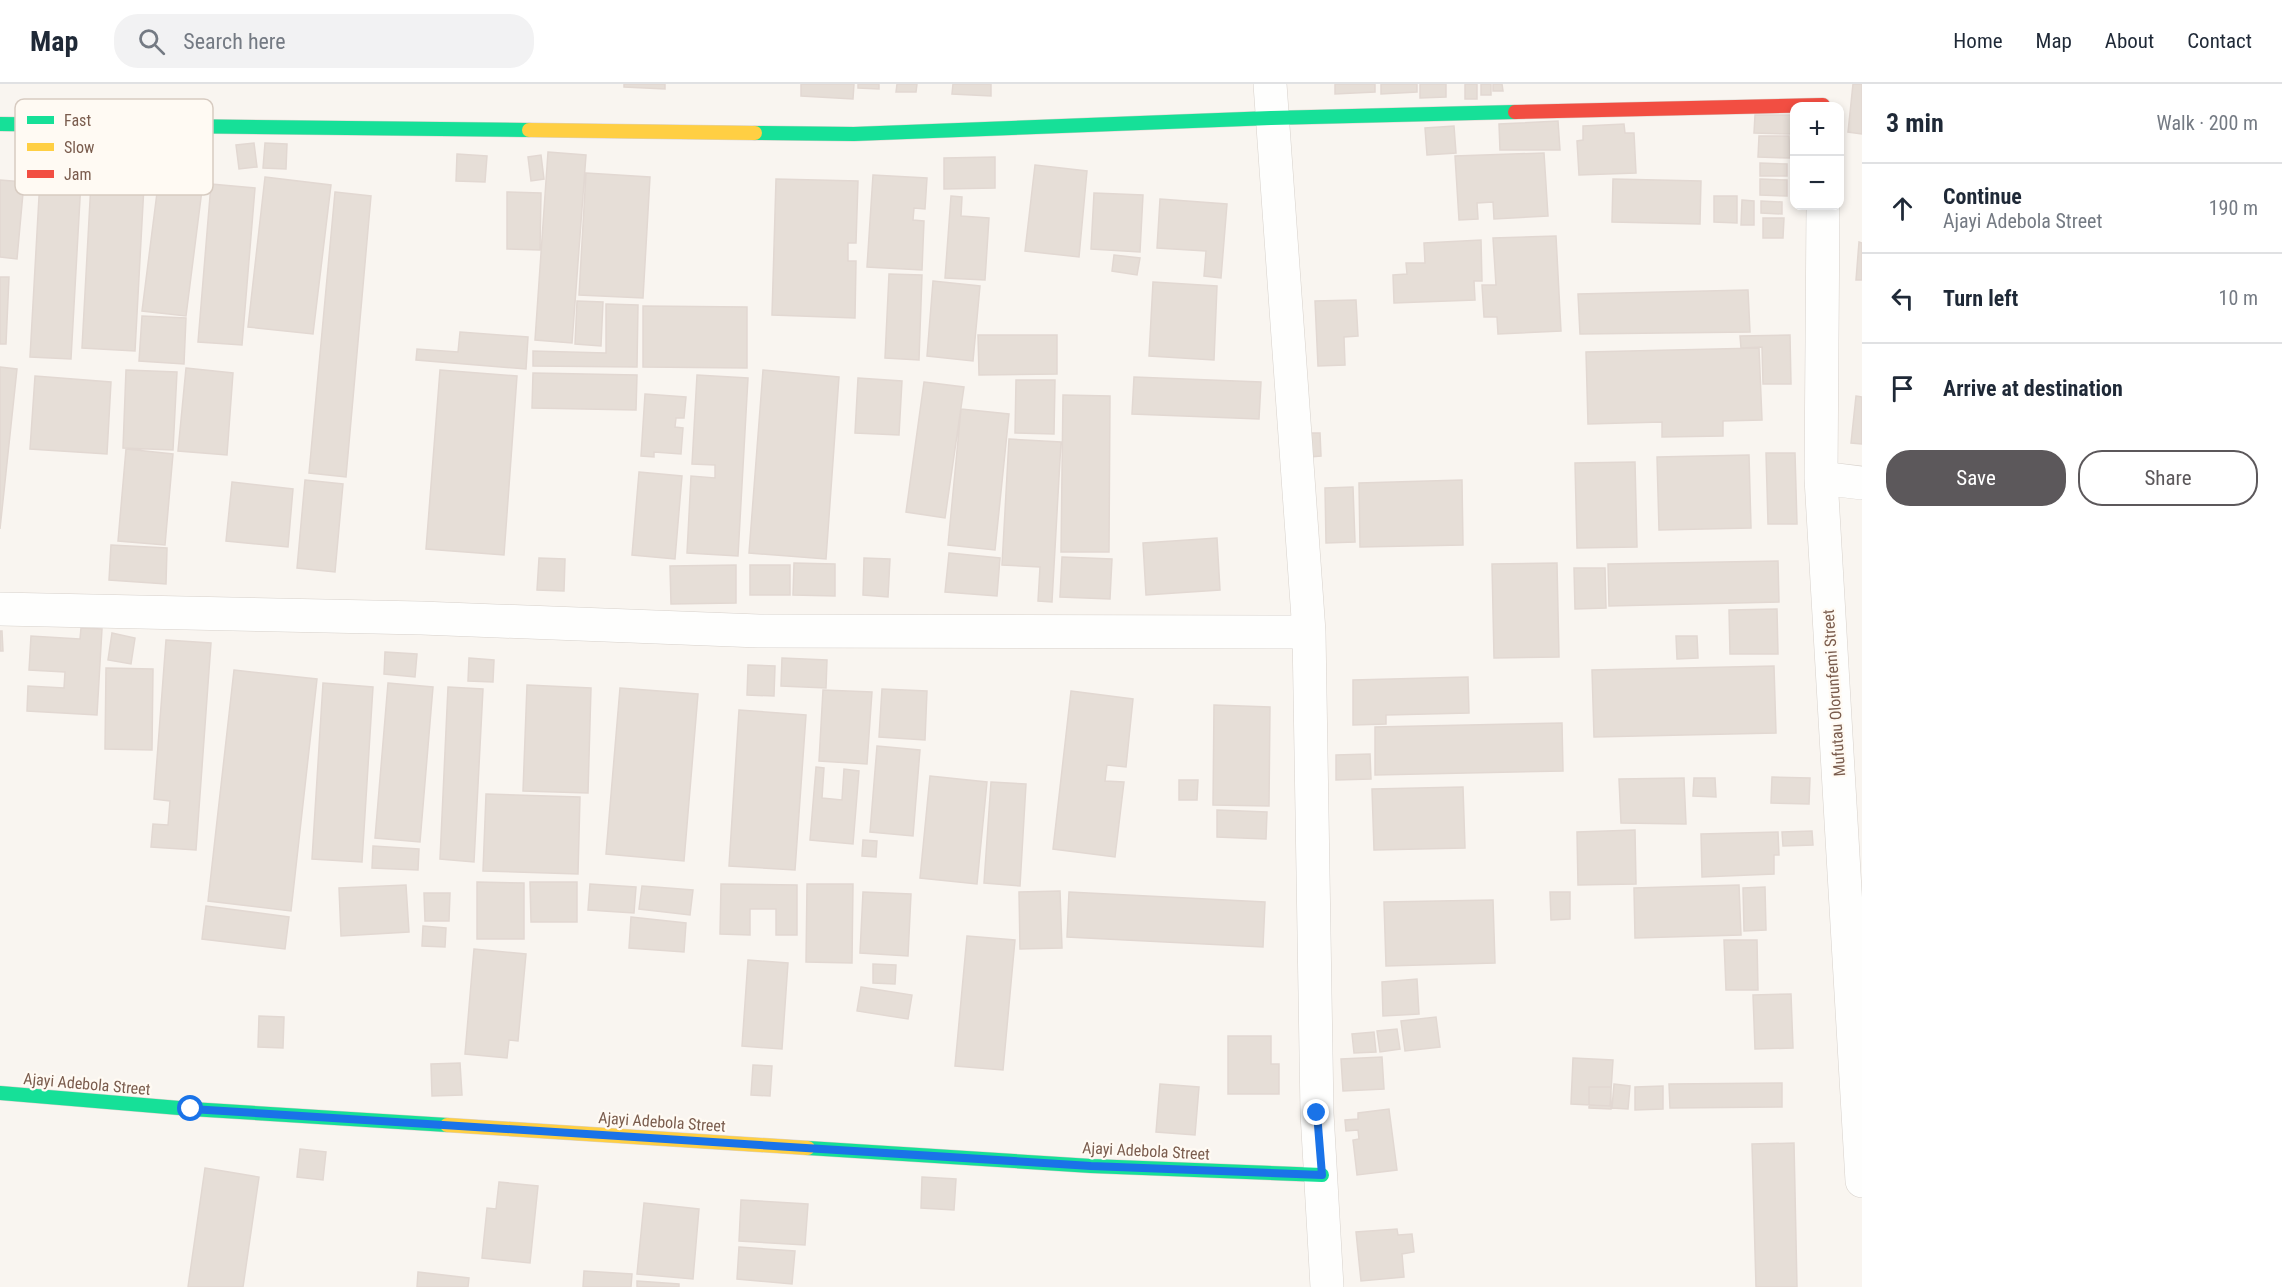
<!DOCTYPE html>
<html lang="en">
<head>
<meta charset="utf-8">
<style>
  body { margin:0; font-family:"Roboto Condensed",sans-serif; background:#f2f2f3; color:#1f2937 }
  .controls { position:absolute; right:18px; top:18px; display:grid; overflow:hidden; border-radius:12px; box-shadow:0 3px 9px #0003 }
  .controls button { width:54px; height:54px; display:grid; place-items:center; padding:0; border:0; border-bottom:2px solid #e0e1e3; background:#fff; color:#1f2937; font:30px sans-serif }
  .stop { position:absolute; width:18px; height:18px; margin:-14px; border:4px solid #1a73e8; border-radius:50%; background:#fff }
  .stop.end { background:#1a73e8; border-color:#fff; box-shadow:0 2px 6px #0008 }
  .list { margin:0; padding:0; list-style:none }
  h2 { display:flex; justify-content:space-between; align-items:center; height:78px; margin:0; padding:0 24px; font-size:26px }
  h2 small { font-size:20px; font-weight:400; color:#747a83 }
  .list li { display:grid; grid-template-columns:39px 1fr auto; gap:18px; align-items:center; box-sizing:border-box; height:90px; padding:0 24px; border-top:2px solid #e0e1e3 }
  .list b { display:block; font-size:22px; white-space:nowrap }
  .list p { margin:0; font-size:20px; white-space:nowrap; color:#747a83 }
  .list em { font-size:20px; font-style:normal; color:#747a83 }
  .actions { display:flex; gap:12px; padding:18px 24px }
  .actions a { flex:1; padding:14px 0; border:2px solid #5c585b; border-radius:24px; text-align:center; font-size:21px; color:#5c585b }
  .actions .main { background:#5c585b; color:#fff }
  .icon { flex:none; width:33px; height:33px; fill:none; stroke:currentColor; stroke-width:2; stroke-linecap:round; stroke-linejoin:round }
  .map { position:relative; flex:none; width:1862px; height:1203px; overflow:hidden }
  header { display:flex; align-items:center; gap:36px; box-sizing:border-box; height:84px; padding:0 30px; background:#fff; border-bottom:2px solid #e0e1e3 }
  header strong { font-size:28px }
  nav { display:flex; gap:33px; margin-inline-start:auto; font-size:21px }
  .search { width:420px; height:54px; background:#f2f2f3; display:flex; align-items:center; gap:15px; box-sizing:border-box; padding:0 21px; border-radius:24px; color:#747a83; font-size:22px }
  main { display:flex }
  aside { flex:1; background:#fff }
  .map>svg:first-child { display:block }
</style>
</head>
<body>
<header>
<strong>Map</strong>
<div class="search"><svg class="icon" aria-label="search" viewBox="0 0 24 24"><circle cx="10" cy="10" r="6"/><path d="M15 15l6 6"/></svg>Search here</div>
<nav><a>Home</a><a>Map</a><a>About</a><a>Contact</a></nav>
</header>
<main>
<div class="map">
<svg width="1862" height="1203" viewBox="0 0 1862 1203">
  <rect width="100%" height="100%" fill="#f9f5f0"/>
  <path fill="#e6ded7" stroke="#e2d8d2" stroke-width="1.5" d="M 624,0 L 665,0 L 665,5 L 624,3 Z
    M 801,0 L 854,0 L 853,15 L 801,12 Z
    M 858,0 L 879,0 L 879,5 L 858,4 Z
    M 897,0 L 917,0 L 916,8 L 896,8 Z
    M 953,0 L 991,0 L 991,12 L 952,10 Z
    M 1335,0 L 1375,0 L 1375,8 L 1335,10 Z
    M 1381,0 L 1417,0 L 1417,8 L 1381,10 Z
    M 1420,0 L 1446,0 L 1446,13 L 1420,14 Z
    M 1465,0 L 1477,0 L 1477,15 L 1465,15 Z
    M 1481,0 L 1491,0 L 1491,11 L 1481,11 Z
    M 1493,0 L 1502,0 L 1503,7 L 1493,7 Z
    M 1853,0 L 1862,0 L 1862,50 L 1848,48 Z
    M 1755,31 L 1794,31 L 1794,44 L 1791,44 L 1791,50 L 1754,49 Z
    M 1558,37 L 1560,66 L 1500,66 L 1499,40 Z
    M 1624,40 L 1625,49 L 1634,49 L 1636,89 L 1579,91 L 1577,57 L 1583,56 L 1583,42 Z
    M 1454,42 L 1456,69 L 1427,71 L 1425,44 Z
    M 1759,52 L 1789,52 L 1790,74 L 1758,73 Z
    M 254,59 L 257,83 L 239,85 L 236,61 Z
    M 265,59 L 287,60 L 286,85 L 263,84 Z
    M 548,68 L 586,71 L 572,259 L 535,256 Z
    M 1544,69 L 1548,132 L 1494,135 L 1493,118 L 1477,119 L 1478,135 L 1459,136 L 1455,72 Z
    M 457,70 L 487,72 L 485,98 L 456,97 Z
    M 541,71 L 544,95 L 531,97 L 528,73 Z
    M 995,73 L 995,104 L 944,105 L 944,74 Z
    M 1760,79 L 1787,80 L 1787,92 L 1760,92 Z
    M 92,80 L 145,83 L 135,267 L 82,264 Z
    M 1035,81 L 1087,87 L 1079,173 L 1025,167 Z
    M 586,89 L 650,93 L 643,214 L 579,211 Z
    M 873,91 L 927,94 L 925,125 L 914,124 L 913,136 L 924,137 L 922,186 L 867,183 Z
    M 159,93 L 203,98 L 186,232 L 142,227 Z
    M 265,93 L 331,101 L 313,250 L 248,243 Z
    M 40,95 L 81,97 L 71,275 L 30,273 Z
    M 776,95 L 858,97 L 856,159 L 848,159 L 848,177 L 856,177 L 855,234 L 772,231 Z
    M 1613,95 L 1701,97 L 1700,140 L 1612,138 Z
    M 1760,95 L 1787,96 L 1787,112 L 1760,111 Z
    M 0,96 L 24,98 L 17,175 L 0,173 Z
    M 211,100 L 255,104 L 242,261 L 198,258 Z
    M 335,108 L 371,112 L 346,393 L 309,389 Z
    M 507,108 L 541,109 L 540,166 L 507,165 Z
    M 1094,109 L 1143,111 L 1140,168 L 1091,165 Z
    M 951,112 L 962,113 L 961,132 L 989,134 L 985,196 L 945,194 Z
    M 1714,112 L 1737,112 L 1737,139 L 1714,138 Z
    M 1160,115 L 1227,120 L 1221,194 L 1204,192 L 1206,167 L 1157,164 Z
    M 1742,116 L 1754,117 L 1754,141 L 1741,141 Z
    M 1761,117 L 1782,118 L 1782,130 L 1761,129 Z
    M 1763,134 L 1784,134 L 1783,154 L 1763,154 Z
    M 1556,152 L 1561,247 L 1498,250 L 1497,233 L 1484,233 L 1482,201 L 1496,201 L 1493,154 Z
    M 1481,156 L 1482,197 L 1474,197 L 1475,216 L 1394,219 L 1393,191 L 1407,190 L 1406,179 L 1425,179 L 1424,159 Z
    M 1859,158 L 1862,159 L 1862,196 L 1856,196 Z
    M 1114,171 L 1140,174 L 1137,191 L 1112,187 Z
    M 889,190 L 922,191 L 919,276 L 885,274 Z
    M 0,193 L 9,193 L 6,260 L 0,260 Z
    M 933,197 L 980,202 L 973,277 L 927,272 Z
    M 1153,198 L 1217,202 L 1214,276 L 1149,272 Z
    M 1748,206 L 1750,248 L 1580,250 L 1578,210 Z
    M 1356,216 L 1358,252 L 1344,253 L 1345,281 L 1318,282 L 1315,217 Z
    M 577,217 L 603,218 L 601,262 L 575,260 Z
    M 606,220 L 638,221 L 637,283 L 533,282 L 533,267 L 606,269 Z
    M 643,222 L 747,223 L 747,284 L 643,283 Z
    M 142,232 L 186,234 L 184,280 L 139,277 Z
    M 460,248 L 528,253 L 526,285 L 416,276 L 417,265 L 458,268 Z
    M 978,251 L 1057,251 L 1057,290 L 979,291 Z
    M 1790,251 L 1791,300 L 1763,300 L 1762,263 L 1741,264 L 1740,252 Z
    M 1759,264 L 1762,336 L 1723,337 L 1723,352 L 1662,353 L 1662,338 L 1588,340 L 1586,268 Z
    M 0,283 L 17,285 L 0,445 Z
    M 186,284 L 233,289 L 227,371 L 178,367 Z
    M 126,286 L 177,288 L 173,366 L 123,364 Z
    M 440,286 L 517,292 L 504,471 L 426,465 Z
    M 763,286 L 839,293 L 826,475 L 749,469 Z
    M 533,289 L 637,291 L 636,326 L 532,324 Z
    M 697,291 L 748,294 L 738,472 L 687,469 L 691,392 L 715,394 L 715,381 L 692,380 Z
    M 35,292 L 111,298 L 107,370 L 30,365 Z
    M 1134,293 L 1261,298 L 1259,335 L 1132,330 Z
    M 858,294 L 902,297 L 899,351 L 855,349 Z
    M 1016,296 L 1055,296 L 1054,350 L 1015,349 Z
    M 924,298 L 964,303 L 945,434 L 906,428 Z
    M 645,310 L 686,313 L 684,334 L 676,334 L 675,343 L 683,344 L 681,370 L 654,368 L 654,373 L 641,372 Z
    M 1063,311 L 1110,312 L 1109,468 L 1061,468 Z
    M 1856,312 L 1862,313 L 1862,360 L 1851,359 Z
    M 961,325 L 1009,330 L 995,466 L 948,461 Z
    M 1309,349 L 1320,349 L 1321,372 L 1310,373 Z
    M 1009,355 L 1061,358 L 1052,518 L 1038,517 L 1040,483 L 1002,481 Z
    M 126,365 L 173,370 L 165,461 L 118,457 Z
    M 1766,369 L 1795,369 L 1797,440 L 1768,440 Z
    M 1749,371 L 1751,444 L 1659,446 L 1657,373 Z
    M 1635,378 L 1637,463 L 1577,464 L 1575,379 Z
    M 639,388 L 682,392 L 675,475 L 632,471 Z
    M 305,396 L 343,400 L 335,488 L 297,484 Z
    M 1462,396 L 1463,461 L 1360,463 L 1359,399 Z
    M 232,398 L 293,405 L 288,463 L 226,457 Z
    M 1353,403 L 1355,458 L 1326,459 L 1325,404 Z
    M 1217,454 L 1220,506 L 1146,511 L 1143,459 Z
    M 111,461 L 167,464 L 166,500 L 109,496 Z
    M 949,469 L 1000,474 L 997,512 L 945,508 Z
    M 1062,473 L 1112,475 L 1110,515 L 1060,513 Z
    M 539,474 L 565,475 L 564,507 L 537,506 Z
    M 864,474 L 890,475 L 888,513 L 863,511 Z
    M 1778,477 L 1779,518 L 1609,522 L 1608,480 Z
    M 794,479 L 835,480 L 835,512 L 793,511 Z
    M 1557,479 L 1559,573 L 1494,574 L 1492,480 Z
    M 736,481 L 736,519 L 671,520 L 670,482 Z
    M 750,481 L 790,481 L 790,511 L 750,511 Z
    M 1574,484 L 1605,484 L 1606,524 L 1575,525 Z
    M 1777,525 L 1778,570 L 1730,570 L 1729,526 Z
    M 81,544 L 102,545 L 97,631 L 27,627 L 28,602 L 64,604 L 65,588 L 29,586 L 31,552 L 80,555 Z
    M 0,547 L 2,547 L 3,567 L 0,567 Z
    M 112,549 L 135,554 L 131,580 L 108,576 Z
    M 1676,552 L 1697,552 L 1698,574 L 1677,575 Z
    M 166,556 L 211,559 L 196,766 L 151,763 L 153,740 L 168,741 L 170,717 L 154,715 Z
    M 385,568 L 417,570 L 415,593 L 384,590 Z
    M 469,574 L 494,576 L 493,598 L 468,597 Z
    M 782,574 L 827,576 L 826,604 L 781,602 Z
    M 748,581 L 775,582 L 774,612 L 747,611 Z
    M 1774,582 L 1776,649 L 1594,653 L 1592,586 Z
    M 106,584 L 153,585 L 152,666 L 105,665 Z
    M 234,586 L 317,595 L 291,827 L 208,817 Z
    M 1468,593 L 1469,629 L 1386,631 L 1386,640 L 1353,641 L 1353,596 Z
    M 323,599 L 373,603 L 362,778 L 312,775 Z
    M 388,599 L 433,603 L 420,758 L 375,754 Z
    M 527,601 L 591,604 L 588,709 L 523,707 Z
    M 448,603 L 483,605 L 474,778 L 440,775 Z
    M 620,604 L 698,610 L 684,777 L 606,770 Z
    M 882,605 L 927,607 L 925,656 L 879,653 Z
    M 823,606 L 872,608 L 867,680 L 819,677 Z
    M 1071,607 L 1133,615 L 1126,683 L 1107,681 L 1105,697 L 1124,698 L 1115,773 L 1053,765 Z
    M 1214,621 L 1270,623 L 1269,722 L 1213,721 Z
    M 739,626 L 806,631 L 795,786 L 729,782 Z
    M 1562,639 L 1563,687 L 1375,691 L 1375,643 Z
    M 877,662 L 920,666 L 913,752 L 870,748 Z
    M 1370,670 L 1371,695 L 1336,696 L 1336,671 Z
    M 816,683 L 824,684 L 822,714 L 842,716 L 844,685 L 859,687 L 853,760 L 810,756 Z
    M 930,692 L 987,698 L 977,800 L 920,794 Z
    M 1772,693 L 1810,694 L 1809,720 L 1771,719 Z
    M 1684,694 L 1686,740 L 1621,739 L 1619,695 Z
    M 1694,694 L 1715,694 L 1716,713 L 1693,712 Z
    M 1179,696 L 1198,696 L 1197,716 L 1179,716 Z
    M 991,698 L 1026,700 L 1020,802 L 984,799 Z
    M 1463,703 L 1465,764 L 1374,766 L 1372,705 Z
    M 486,710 L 580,713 L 578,790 L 483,787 Z
    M 1217,726 L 1267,728 L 1266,755 L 1217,753 Z
    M 1635,746 L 1636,800 L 1578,801 L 1577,748 Z
    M 1812,747 L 1813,761 L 1783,762 L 1782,748 Z
    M 1778,748 L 1779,771 L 1774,771 L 1774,790 L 1702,793 L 1701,750 Z
    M 863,756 L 877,757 L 876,773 L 862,772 Z
    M 373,762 L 419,765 L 418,786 L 372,784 Z
    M 477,798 L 524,799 L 524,855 L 477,855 Z
    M 530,798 L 577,798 L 577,838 L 531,838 Z
    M 590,800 L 636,803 L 634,829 L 588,826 Z
    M 721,800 L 797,801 L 797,851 L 776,851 L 776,825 L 750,825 L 750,851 L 720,850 Z
    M 807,800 L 853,800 L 852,879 L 806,878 Z
    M 406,801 L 409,848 L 341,852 L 339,804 Z
    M 1739,801 L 1741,851 L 1635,854 L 1634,804 Z
    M 642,802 L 693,806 L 690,831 L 639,825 Z
    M 1765,803 L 1766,846 L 1744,847 L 1743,804 Z
    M 1060,807 L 1062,864 L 1020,865 L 1019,808 Z
    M 863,808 L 911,810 L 908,872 L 860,869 Z
    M 1069,808 L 1265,818 L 1263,863 L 1067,853 Z
    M 1550,808 L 1570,808 L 1570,835 L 1551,836 Z
    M 424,809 L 450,809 L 449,837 L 425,837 Z
    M 1493,816 L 1495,879 L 1386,882 L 1384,818 Z
    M 206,822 L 289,833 L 285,865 L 202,855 Z
    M 631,833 L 686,839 L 684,868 L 629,864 Z
    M 423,842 L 446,844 L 445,863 L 422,862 Z
    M 967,852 L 1015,856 L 1003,986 L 955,982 Z
    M 1724,856 L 1757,856 L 1758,906 L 1726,906 Z
    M 474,865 L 526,870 L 518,957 L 509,956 L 507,974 L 465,970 Z
    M 748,876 L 788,879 L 782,965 L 742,962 Z
    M 873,880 L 896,881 L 895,900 L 873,899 Z
    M 1417,895 L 1419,930 L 1383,932 L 1382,898 Z
    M 861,903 L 912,911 L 908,935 L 857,927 Z
    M 1791,910 L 1793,964 L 1755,965 L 1753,911 Z
    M 259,932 L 284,933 L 283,964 L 258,963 Z
    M 1436,933 L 1440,963 L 1405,967 L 1401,937 Z
    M 1397,945 L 1400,965 L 1380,968 L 1377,947 Z
    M 1374,948 L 1376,968 L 1354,969 L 1352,950 Z
    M 1228,952 L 1271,952 L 1271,980 L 1279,980 L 1279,1010 L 1228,1010 Z
    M 1382,973 L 1384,1005 L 1343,1007 L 1341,975 Z
    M 1573,974 L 1613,976 L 1610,1022 L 1571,1020 Z
    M 460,979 L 462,1011 L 432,1012 L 431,980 Z
    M 753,981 L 772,982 L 770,1012 L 751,1011 Z
    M 1782,999 L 1782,1023 L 1670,1024 L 1669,1000 Z
    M 1160,1000 L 1199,1003 L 1195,1051 L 1156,1048 Z
    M 1614,1000 L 1630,1002 L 1628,1025 L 1612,1024 Z
    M 1663,1002 L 1663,1025 L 1635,1026 L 1635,1003 Z
    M 1589,1003 L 1611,1003 L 1611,1025 L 1589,1024 Z
    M 1389,1025 L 1397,1086 L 1357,1091 L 1353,1056 L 1359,1055 L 1358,1046 L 1346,1047 L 1345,1036 L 1358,1035 L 1358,1029 Z
    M 1794,1059 L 1797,1203 L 1756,1203 L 1752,1060 Z
    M 300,1065 L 326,1068 L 323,1096 L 297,1093 Z
    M 205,1084 L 259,1093 L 243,1203 L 188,1203 Z
    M 922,1093 L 956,1095 L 954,1126 L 921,1124 Z
    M 499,1098 L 538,1102 L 530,1179 L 482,1174 L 487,1124 L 496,1125 Z
    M 741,1116 L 808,1120 L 805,1161 L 739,1157 Z
    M 644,1119 L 699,1125 L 693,1195 L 637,1190 Z
    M 1397,1145 L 1398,1151 L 1412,1150 L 1414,1168 L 1402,1170 L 1404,1193 L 1361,1197 L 1356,1148 Z
    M 739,1163 L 795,1167 L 792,1200 L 737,1195 Z
    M 584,1187 L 632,1190 L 631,1203 L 583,1203 Z
    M 418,1188 L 469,1194 L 468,1203 L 417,1203 Z
    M 637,1197 L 679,1200 L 679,1203 L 637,1203 Z"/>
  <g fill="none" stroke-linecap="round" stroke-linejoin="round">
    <g stroke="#d7d1cb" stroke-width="34">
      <path id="street" d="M 1270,0 L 1309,548 L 1317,1029 L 1327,1203
        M 1823,122 L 1821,394 L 1862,1097
        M 1821,394 L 1862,399
        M 0,525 L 421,534 L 759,547 L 1309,548"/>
    </g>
    <g stroke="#d9d2cb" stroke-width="15">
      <path id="fast" d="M 0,40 L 529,46
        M 755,49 L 854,50 L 1271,34 L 1515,28
        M 0,1009 L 191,1025 L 447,1041
        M 808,1064 L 1091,1082 L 1322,1091"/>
    </g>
    <g stroke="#d9d2cb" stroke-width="15">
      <path id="slow" d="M 529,46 L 755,49
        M 447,1041 L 808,1064"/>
    </g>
    <g stroke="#d9d2cb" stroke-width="15">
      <path id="jam" d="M 1515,28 L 1823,21"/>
    </g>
    <use href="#street" stroke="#fefefd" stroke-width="33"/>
    <use href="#fast" stroke="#16e098" stroke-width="14"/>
    <use href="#slow" stroke="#ffcf43" stroke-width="14"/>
    <use href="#jam" stroke="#f24e42" stroke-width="14"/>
  </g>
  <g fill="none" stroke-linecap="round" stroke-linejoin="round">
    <path stroke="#1a73e8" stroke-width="8" d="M 191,1025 L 1091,1082 L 1322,1091 L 1317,1029"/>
  </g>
  <g text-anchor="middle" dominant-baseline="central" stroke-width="4.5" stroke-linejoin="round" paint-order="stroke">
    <g font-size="16" fill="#7a5c4d" stroke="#fffaf3">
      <text transform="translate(1834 609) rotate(-94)">Mufutau Olorunfemi Street</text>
      <text transform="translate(87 1000) rotate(5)">Ajayi Adebola Street</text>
      <text transform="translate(662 1038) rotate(4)">Ajayi Adebola Street</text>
      <text transform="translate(1146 1067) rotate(3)">Ajayi Adebola Street</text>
    </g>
  </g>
  <rect x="15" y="15" width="198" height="96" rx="9" fill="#fffaf3" stroke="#d7cbc1" stroke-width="1.5"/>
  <rect x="27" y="32" width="27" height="8" fill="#16e098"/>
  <rect x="27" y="59" width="27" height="8" fill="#ffcf43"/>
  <rect x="27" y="86" width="27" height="8" fill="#f24e42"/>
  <g font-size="16" fill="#7a5c4d">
    <text x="64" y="42">Fast</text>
    <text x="64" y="69">Slow</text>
    <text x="64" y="96">Jam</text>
  </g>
</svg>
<div class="controls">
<button>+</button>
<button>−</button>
</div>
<div class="stop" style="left:191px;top:1025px"></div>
<div class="stop end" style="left:1317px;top:1029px"></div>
</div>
<aside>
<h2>3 min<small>Walk · 200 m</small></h2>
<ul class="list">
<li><svg class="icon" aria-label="ahead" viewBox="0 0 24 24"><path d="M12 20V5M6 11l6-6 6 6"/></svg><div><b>Continue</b><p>Ajayi Adebola Street</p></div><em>190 m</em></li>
<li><svg class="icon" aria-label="left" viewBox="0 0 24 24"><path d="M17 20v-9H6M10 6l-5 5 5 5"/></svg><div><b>Turn left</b></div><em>10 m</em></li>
<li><svg class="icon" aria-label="arrive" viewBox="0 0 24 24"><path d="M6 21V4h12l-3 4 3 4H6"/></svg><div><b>Arrive at destination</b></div></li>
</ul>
<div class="actions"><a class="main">Save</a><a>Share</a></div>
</aside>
</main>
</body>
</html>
